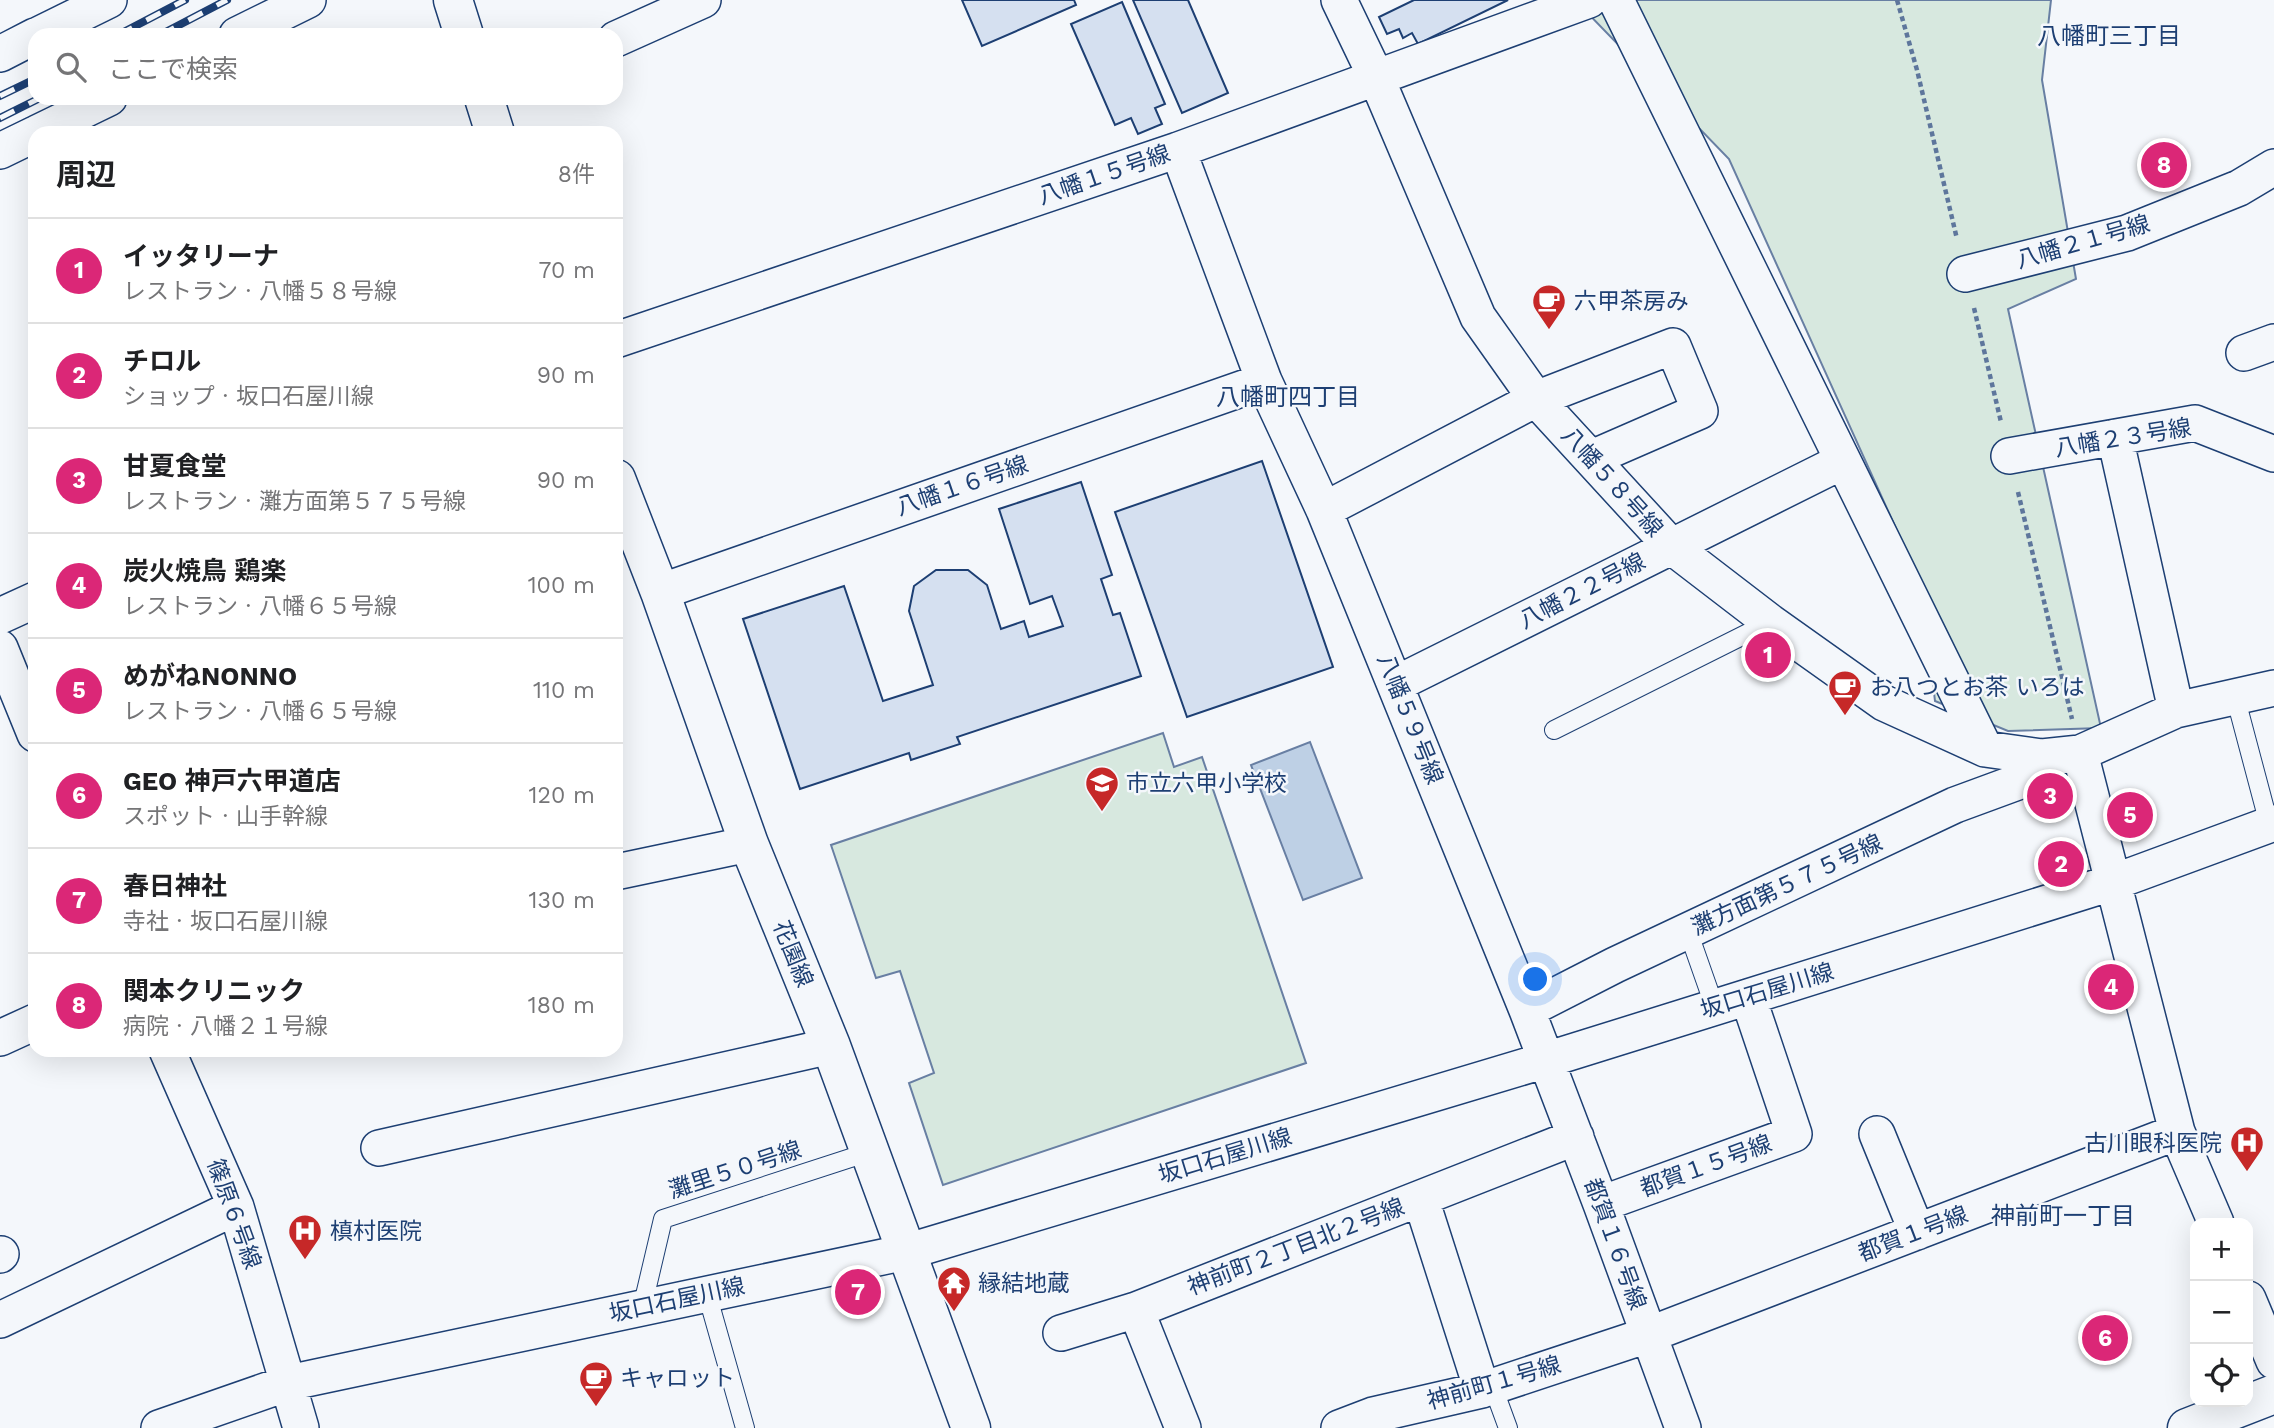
<!DOCTYPE html>
<html lang="ja">
<head>
<meta charset="utf-8">
<style>
  body { margin:0; font-family:"Work Sans","Noto Sans JP",sans-serif; background:#f6f6f6; color:#202124 }
  .controls { position:absolute; right:21px; bottom:21px; display:grid; overflow:hidden; border-radius:14px; box-shadow:0 7px 28px #0002 }
  .controls button { width:63px; height:63px; display:grid; place-items:center; padding:0; border:0; border-bottom:2px solid #e0e0e0; background:#fff; color:#202124; font:35px sans-serif }
  .you { position:absolute; left:1536px; top:980px; width:24px; height:24px; margin:-18px; border:5px solid #fff; border-radius:50%; background:#1a73e8; box-shadow:0 0 0 10px #1a73e833 }
  .badge { display:grid; place-items:center; width:46px; height:46px; border-radius:50%; background:#db2777; color:#fff; font-size:23px; font-weight:700 }
  .pin { position:absolute; translate:-50% -50%; border:4px solid #fff; box-shadow:0 2px 7px #0006 }
  .list { margin:0; padding:0; list-style:none }
  h2 { display:flex; justify-content:space-between; align-items:center; height:91px; margin:0; padding:0 28px; font-size:30px }
  h2 small { font-size:23px; font-weight:400; color:#757577 }
  .list li { display:grid; grid-template-columns:46px 1fr auto; gap:21px; align-items:center; box-sizing:border-box; height:105px; padding:0 28px; border-top:2px solid #e0e0e0 }
  .list b { display:block; font-size:26px; white-space:nowrap }
  .list p { margin:0; font-size:23px; white-space:nowrap; color:#757577 }
  .list em { font-size:23px; font-style:normal; color:#757577 }
  .icon { flex:none; width:38px; height:38px; fill:none; stroke:currentColor; stroke-width:2; stroke-linecap:round; stroke-linejoin:round }
  .map { position:relative; flex:none; width:2274px; height:1428px; overflow:hidden }
  .search { position:absolute; background:#fff; box-shadow:0 7px 28px #0002; left:28px; top:28px; width:595px; height:77px; display:flex; align-items:center; gap:18px; box-sizing:border-box; padding:0 24px; border-radius:21px; color:#757577; font-size:26px }
  .panel { position:absolute; background:#fff; box-shadow:0 7px 28px #0002; left:28px; top:126px; width:595px; height:931px; border-radius:21px }
  .map>svg:first-child { display:block }
</style>
</head>
<body>
<div class="map">
<svg width="2274" height="1428" viewBox="0 0 2274 1428">
  <rect width="100%" height="100%" fill="#f4f7fb"/>
  <path fill="#d7e8df" stroke="#687fa3" stroke-width="2" d="M 1575,0 L 2051,0 L 2042,80 L 2076,279 L 2008,309 L 2101,728 L 2008,731 L 1935,701 L 1922,586 L 1729,159 Z
    M 1163,733 L 1174,767 L 1202,757 L 1306,1063 L 943,1185 L 909,1083 L 934,1073 L 900,971 L 876,978 L 831,845 Z"/>
  <path fill="#bed0e5" stroke="#687fa3" stroke-width="2" d="M 1310,742 L 1362,878 L 1303,900 L 1251,765 Z"/>
  <path fill="#d5e0f0" stroke="#1d3f73" stroke-width="2" d="M 962,0 L 1074,0 L 1076,5 L 982,46 Z
    M 1133,0 L 1188,0 L 1228,93 L 1182,113 Z
    M 1414,0 L 1508,0 L 1418,44 L 1412,33 L 1403,38 L 1399,29 L 1387,34 L 1379,17 Z
    M 1122,2 L 1165,104 L 1155,108 L 1162,124 L 1138,134 L 1131,118 L 1115,125 L 1071,24 Z
    M 1262,461 L 1333,667 L 1187,717 L 1115,512 Z
    M 1081,482 L 1112,575 L 1101,579 L 1113,615 L 1120,613 L 1141,676 L 957,737 L 960,744 L 911,760 L 909,753 L 800,789 L 743,619 L 844,586 L 883,701 L 933,685 L 909,611 L 914,586 L 936,570 L 968,570 L 987,585 L 1001,629 L 1024,621 L 1029,637 L 1063,626 L 1052,596 L 1030,604 L 999,509 Z"/>
  <g fill="none" stroke-linecap="round" stroke-linejoin="round">
    <g stroke="#1d3f73" stroke-width="20">
      <path id="lane" d="M 2235,696 L 2270,828
        M 1554,730 L 1770,622
        M 1688,931 L 1715,1008
        M 707,1294 L 745,1428
        M 642,1308 L 663,1219 L 869,1152
        M 1493,1387 L 1508,1428"/>
    </g>
    <g stroke="#1d3f73" stroke-width="38">
      <path id="street" d="M 1339,0 L 1376,77 L 1478,317 L 1536,399 L 1671,546 L 1770,622 L 1884,703 L 1985,749 L 2042,757 L 2080,753 L 2176,710 L 2274,688
        M 1616,0 L 1985,749
        M 38,35 L 109,0
        M 237,35 L 308,0
        M 616,39 L 703,0
        M 0,54 L 35,36
        M 37,133 L 109,98
        M 1178,150 L 1264,381 L 1324,510 L 1527,1010 L 1601,1204 L 1683,1428
        M 0,151 L 35,134
        M 1965,274 L 2127,233 L 2239,188 L 2274,167
        M 616,340 L 1178,150 L 1589,0
        M 2244,353 L 2274,342
        M 2115,437 L 2176,710
        M 2009,456 L 2195,423 L 2274,454
        M 1324,510 L 1536,399 L 1673,346 L 1700,411 L 1592,458
        M 660,592 L 1264,381
        M 0,616 L 35,600
        M 0,648 L 35,734
        M 1396,684 L 1843,461
        M 2080,753 L 2177,1132 L 2216,1223
        M 616,872 L 749,844
        M 1527,1010 L 1615,965 L 1955,805 L 2023,780 L 2042,757
        M 0,1038 L 35,1022
        M 167,1050 L 236,1207 L 301,1428
        M 1877,1134 L 1917,1232
        M 379,1148 L 831,1046
        M 1421,1199 L 1482,1390
        M 1601,1204 L 1794,1134 L 1748,997
        M 0,1255 L 1,1254
        M 2248,1299 L 2274,1361
        M 0,1320 L 236,1207
        M 1061,1333 L 1136,1310
        M 159,1428 L 288,1383 L 906,1252 L 1546,1060 L 1748,997 L 2114,882 L 2274,823
        M 1183,1428 L 1136,1310 L 1576,1137
        M 1339,1428 L 1373,1415 L 1482,1390 L 1648,1335 L 2177,1132"/>
    </g>
    <g stroke="#1d3f73" stroke-width="41">
      <path id="secondary" d="M 453,0 L 464,35
        M 484,98 L 495,133
        M 616,479 L 660,592 L 749,844 L 831,1046 L 971,1428"/>
    </g>
    <g stroke="#1d3f73" stroke-width="41">
      <path id="primary" d="M 2187,1428 L 2274,1394"/>
    </g>
    <path stroke="#5e769c" stroke-width="4.5" stroke-dasharray="5 3.5" stroke-linecap="butt" d="M 1897,0 L 1917,70 L 1957,239
      M 1974,308 L 2001,422
      M 2018,492 L 2072,719"/>
    <use href="#lane" stroke="#f4f7fb" stroke-width="18"/>
    <use href="#street" stroke="#f4f7fb" stroke-width="35"/>
    <use href="#secondary" stroke="#f4f7fb" stroke-width="38"/>
    <use href="#primary" stroke="#f4f7fb" stroke-width="38"/>
    <g stroke="#1d3f73" stroke-width="8">
      <path id="rail" d="M 118,35 L 185,0
        M 160,35 L 227,0
        M 0,96 L 35,79
        M 0,118 L 40,98"/>
    </g>
    <use href="#rail" stroke="#f4f7fb" stroke-width="5" stroke-dasharray="16" stroke-linecap="butt"/>
  </g>
  <defs>
    <g id="cafe-pin" transform="scale(1.75)"><path d="M0 17L-7.5 6A9.5 9.5 0 1 1 7.5 6Z" fill="#c62828" stroke="#f4f7fb"/><path d="M-5.5-4.5H6V0H3Q3 3.5 0 3.5H-2.5Q-5.5 3.5-5.5 0ZM3-3.2v2h1.7v-2ZM-6 4.5H4V6H-6Z" fill="#fff"/></g>
    <g id="school-pin" transform="scale(1.75)"><path d="M0 17L-7.5 6A9.5 9.5 0 1 1 7.5 6Z" fill="#c62828" stroke="#f4f7fb"/><path d="M0-5L7-2L0 1L-7-2ZM-4 1L0 2.5L4 1V4Q0 6-4 4Z" fill="#fff"/></g>
    <g id="hospital-pin" transform="scale(1.75)"><path d="M0 17L-7.5 6A9.5 9.5 0 1 1 7.5 6Z" fill="#c62828" stroke="#f4f7fb"/><path d="M-5-5h3v3.5h4V-5h3V5h-3V1.5h-4V5h-3Z" fill="#fff"/></g>
    <g id="temple-pin" transform="scale(1.75)"><path d="M0 17L-7.5 6A9.5 9.5 0 1 1 7.5 6Z" fill="#c62828" stroke="#f4f7fb"/><path d="M0-6L5-2H3V0L6.5 2.5H4V6H1.5V3h-3V6H-4V2.5H-6.5L-3 0V-2H-5Z" fill="#fff"/></g>
  </defs>
  <g fill-rule="evenodd">
    <use href="#cafe-pin" x="1549" y="301"/>
    <use href="#cafe-pin" x="1845" y="687"/>
    <use href="#school-pin" x="1102" y="783"/>
    <use href="#hospital-pin" x="2247" y="1143"/>
    <use href="#hospital-pin" x="305" y="1231"/>
    <use href="#temple-pin" x="954" y="1283"/>
    <use href="#cafe-pin" x="596" y="1378"/>
  </g>
  <g text-anchor="middle" dominant-baseline="central" stroke-width="5" stroke-linejoin="round" paint-order="stroke">
    <g font-size="23" fill="#1d3f73" stroke="#f4f7fb">
      <text transform="translate(1104 175) rotate(-19)">八幡１５号線</text>
      <text transform="translate(2083 242) rotate(-16)">八幡２１号線</text>
      <text transform="translate(2123 438) rotate(-9)">八幡２３号線</text>
      <text transform="translate(1612 482) rotate(48)">八幡５８号線</text>
      <text transform="translate(962 486) rotate(-19)">八幡１６号線</text>
      <text transform="translate(1582 591) rotate(-27)">八幡２２号線</text>
      <text transform="translate(1410 719) rotate(68)">八幡５９号線</text>
      <text transform="translate(1787 885) rotate(-25)">灘方面第５７５号線</text>
      <text transform="translate(793 954) rotate(68)">花園線</text>
      <text transform="translate(1767 991) rotate(-17)">坂口石屋川線</text>
      <text transform="translate(1225 1156) rotate(-17)">坂口石屋川線</text>
      <text transform="translate(1706 1166) rotate(-20)">都賀１５号線</text>
      <text transform="translate(735 1170) rotate(-18)">灘里５０号線</text>
      <text transform="translate(234 1214) rotate(70)">篠原６号線</text>
      <text transform="translate(1913 1234) rotate(-21)">都賀１号線</text>
      <text transform="translate(1615 1244) rotate(70)">都賀１６号線</text>
      <text transform="translate(1296 1247) rotate(-21)">神前町２丁目北２号線</text>
      <text transform="translate(677 1300) rotate(-12)">坂口石屋川線</text>
      <text transform="translate(1494 1383) rotate(-16)">神前町１号線</text>
    </g>
    <g font-size="23" fill="#1d3f73" stroke="#f4f7fb" text-anchor="start">
      <text x="1574" y="301">六甲茶房み</text>
      <text x="1870" y="687">お八つとお茶 いろは</text>
      <text x="1126" y="783">市立六甲小学校</text>
      <text x="2222" y="1143" text-anchor="end">古川眼科医院</text>
      <text x="330" y="1231">槙村医院</text>
      <text x="978" y="1283">縁結地蔵</text>
      <text x="620" y="1378">キャロット</text>
    </g>
    <g font-size="24" fill="#1d3f73" stroke="#f4f7fb">
      <text x="2109" y="36">八幡町三丁目</text>
      <text x="1288" y="397">八幡町四丁目</text>
      <text x="2063" y="1216">神前町一丁目</text>
    </g>
  </g>
</svg>
<div class="controls">
<button>+</button>
<button>−</button>
<button><svg class="icon" aria-label="locate" viewBox="0 0 24 24"><circle cx="12" cy="12" r="6"/><path d="M12 2v4M12 18v4M2 12h4M18 12h4"/></svg></button>
</div>
<div class="you"></div>
<div class="pin badge" style="left:1768px;top:655px">1</div>
<div class="pin badge" style="left:2061px;top:864px">2</div>
<div class="pin badge" style="left:2050px;top:796px">3</div>
<div class="pin badge" style="left:2111px;top:987px">4</div>
<div class="pin badge" style="left:2130px;top:815px">5</div>
<div class="pin badge" style="left:2105px;top:1338px">6</div>
<div class="pin badge" style="left:858px;top:1292px">7</div>
<div class="pin badge" style="left:2164px;top:165px">8</div>
<div class="search"><svg class="icon" aria-label="search" viewBox="0 0 24 24"><circle cx="10" cy="10" r="6"/><path d="M15 15l6 6"/></svg>ここで検索</div>
<section class="panel">
<h2>周辺<small>8件</small></h2>
<ul class="list">
<li><span class="badge">1</span><div><b>イッタリーナ</b><p>レストラン · 八幡５８号線</p></div><em>70 m</em></li>
<li><span class="badge">2</span><div><b>チロル</b><p>ショップ · 坂口石屋川線</p></div><em>90 m</em></li>
<li><span class="badge">3</span><div><b>甘夏食堂</b><p>レストラン · 灘方面第５７５号線</p></div><em>90 m</em></li>
<li><span class="badge">4</span><div><b>炭火焼鳥 鶏楽</b><p>レストラン · 八幡６５号線</p></div><em>100 m</em></li>
<li><span class="badge">5</span><div><b>めがねNONNO</b><p>レストラン · 八幡６５号線</p></div><em>110 m</em></li>
<li><span class="badge">6</span><div><b>GEO 神戸六甲道店</b><p>スポット · 山手幹線</p></div><em>120 m</em></li>
<li><span class="badge">7</span><div><b>春日神社</b><p>寺社 · 坂口石屋川線</p></div><em>130 m</em></li>
<li><span class="badge">8</span><div><b>関本クリニック</b><p>病院 · 八幡２１号線</p></div><em>180 m</em></li>
</ul>
</section>
</div>
</body>
</html>
